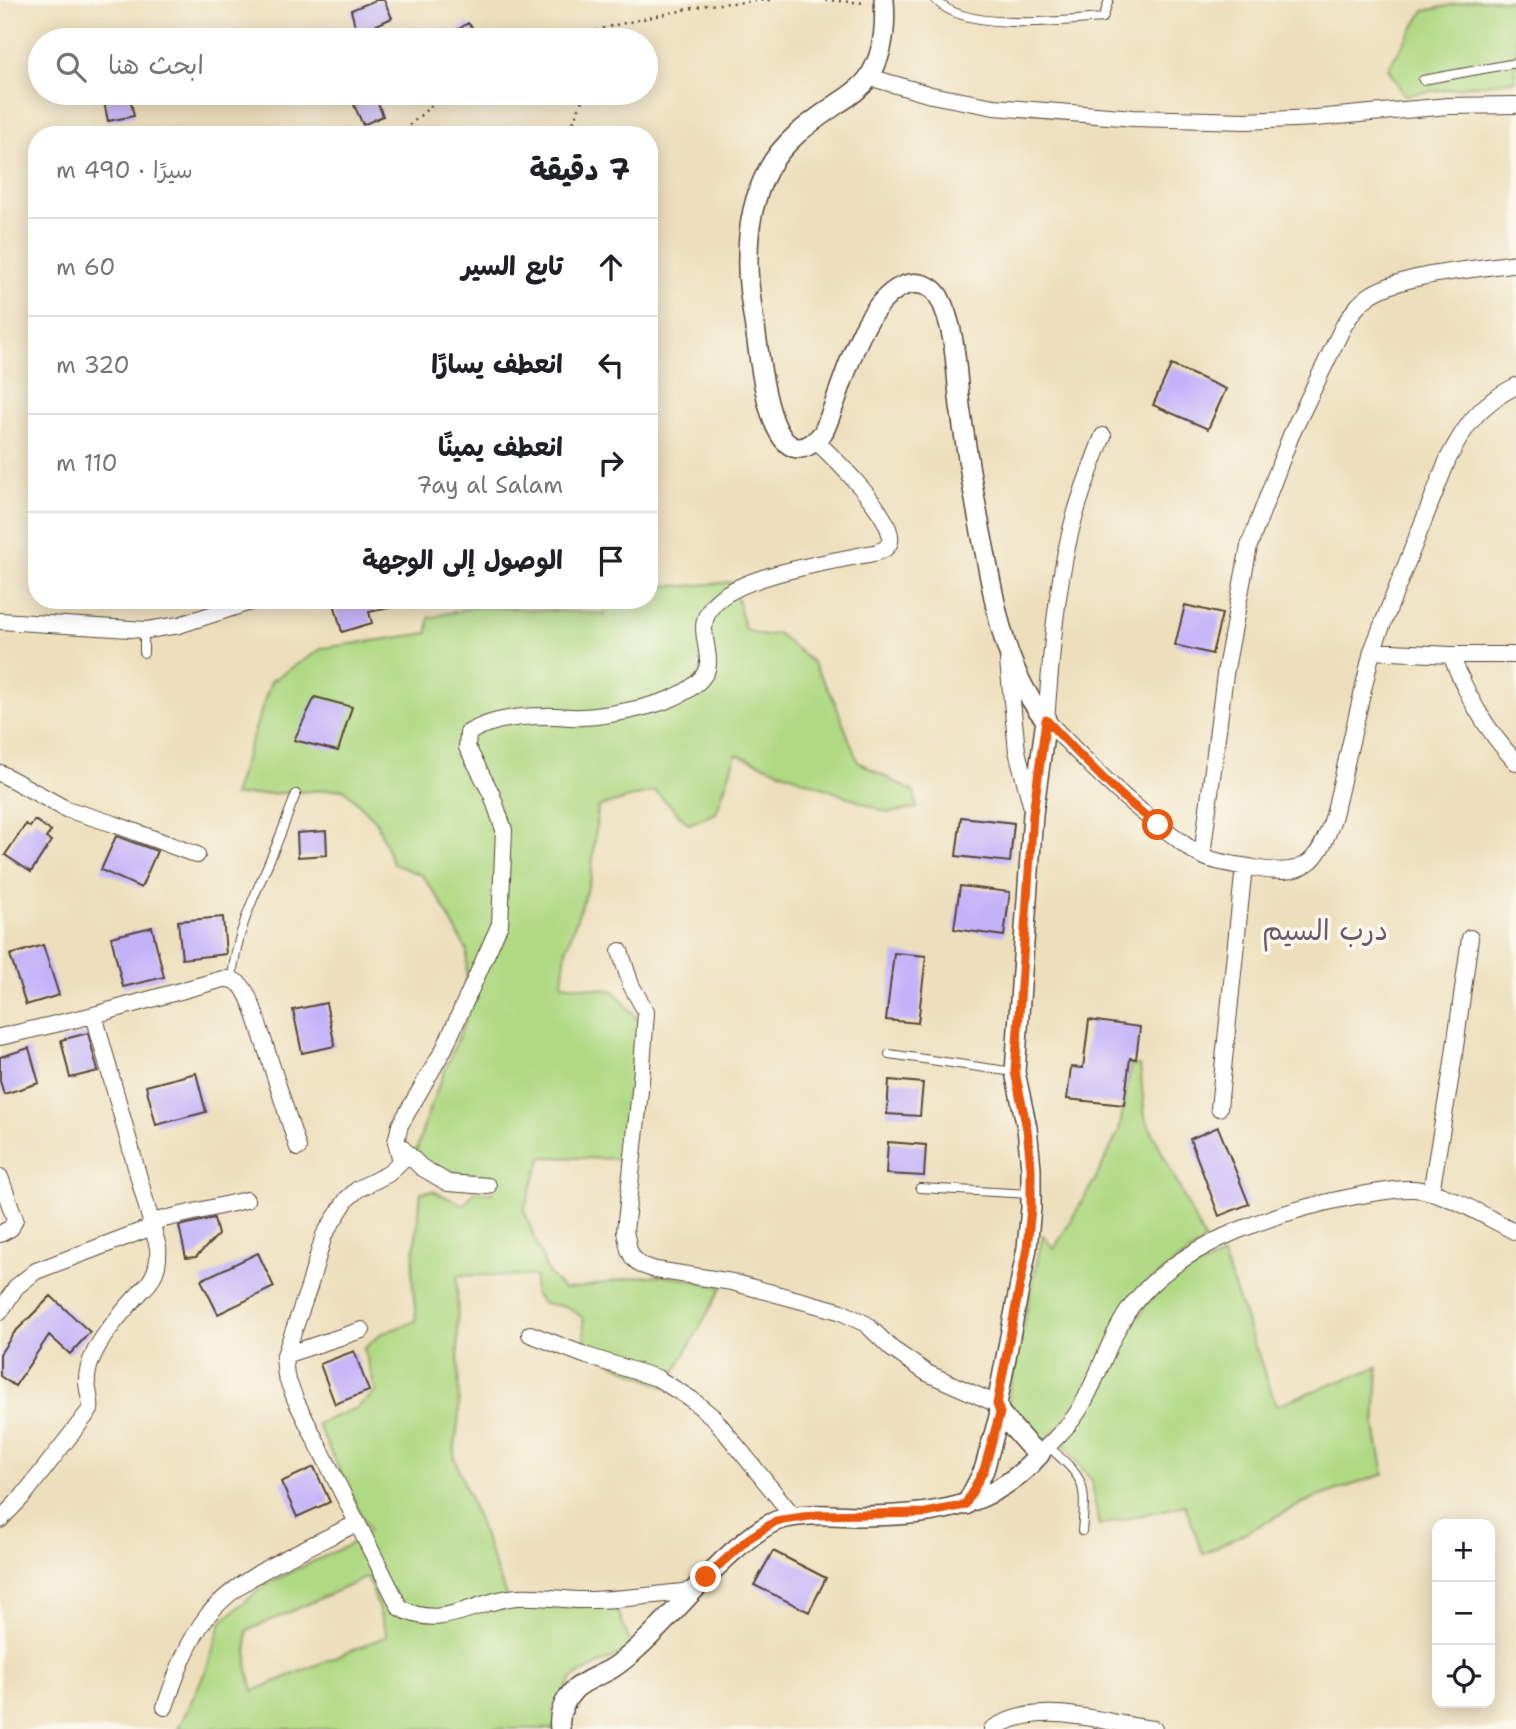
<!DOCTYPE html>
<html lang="ar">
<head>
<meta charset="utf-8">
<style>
  body { margin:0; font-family:"Shantell Sans","Playpen Sans Arabic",sans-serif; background:#f6f6f6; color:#202124; direction:rtl }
  .controls { position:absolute; right:21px; bottom:21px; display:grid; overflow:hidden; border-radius:14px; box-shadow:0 4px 18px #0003 }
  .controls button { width:63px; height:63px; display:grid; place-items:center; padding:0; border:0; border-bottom:2px solid #e0e0e0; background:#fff; color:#202124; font:35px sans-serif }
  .stop { position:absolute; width:21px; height:21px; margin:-16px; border:5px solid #ea580c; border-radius:50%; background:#fff }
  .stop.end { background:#ea580c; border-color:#fff; box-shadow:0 2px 7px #0008 }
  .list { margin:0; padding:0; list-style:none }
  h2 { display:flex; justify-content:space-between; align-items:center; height:91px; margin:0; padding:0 28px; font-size:30px }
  h2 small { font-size:23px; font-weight:400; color:#757577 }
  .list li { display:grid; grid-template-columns:46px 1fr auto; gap:21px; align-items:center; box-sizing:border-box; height:98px; padding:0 28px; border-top:2px solid #e0e0e0 }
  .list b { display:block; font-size:26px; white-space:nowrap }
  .list p { margin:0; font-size:23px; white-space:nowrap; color:#757577 }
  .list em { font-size:23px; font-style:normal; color:#757577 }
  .icon { flex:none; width:38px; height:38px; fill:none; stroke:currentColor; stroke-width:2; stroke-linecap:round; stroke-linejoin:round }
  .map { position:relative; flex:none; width:1516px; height:1729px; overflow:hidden; direction:ltr }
  .search { position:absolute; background:#fff; box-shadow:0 4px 18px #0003; left:28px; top:28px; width:630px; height:77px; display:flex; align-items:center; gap:18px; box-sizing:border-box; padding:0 24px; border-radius:38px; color:#757577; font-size:26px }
  .panel { position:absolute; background:#fff; box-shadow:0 4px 18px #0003; left:28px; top:126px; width:630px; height:483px; border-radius:28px; direction:rtl }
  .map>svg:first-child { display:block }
</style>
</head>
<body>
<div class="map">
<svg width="1516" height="1729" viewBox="0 0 1516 1729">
  <rect width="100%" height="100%" fill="#fbf7ec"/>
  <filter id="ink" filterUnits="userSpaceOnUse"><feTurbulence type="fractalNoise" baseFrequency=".0143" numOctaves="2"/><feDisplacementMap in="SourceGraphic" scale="14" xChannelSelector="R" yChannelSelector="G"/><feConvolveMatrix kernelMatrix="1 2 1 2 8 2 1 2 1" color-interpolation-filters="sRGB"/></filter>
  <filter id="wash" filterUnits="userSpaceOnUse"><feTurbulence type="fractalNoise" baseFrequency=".00686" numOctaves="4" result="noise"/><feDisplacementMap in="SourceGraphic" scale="28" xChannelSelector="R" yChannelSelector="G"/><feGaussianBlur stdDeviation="1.57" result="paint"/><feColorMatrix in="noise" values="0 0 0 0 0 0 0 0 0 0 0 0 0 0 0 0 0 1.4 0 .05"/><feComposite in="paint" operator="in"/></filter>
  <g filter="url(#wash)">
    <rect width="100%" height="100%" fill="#eddfbc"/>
    <path fill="#b0d984" stroke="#768251" stroke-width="2" fill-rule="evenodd" d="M 1475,0 L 1516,0 L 1516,80 L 1404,95 L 1388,68 L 1424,11 Z
      M 733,582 L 745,629 L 763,636 L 777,633 L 813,663 L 834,700 L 858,762 L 914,792 L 917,808 L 889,813 L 736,754 L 716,813 L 689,824 L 655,791 L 598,807 L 591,878 L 566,950 L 562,984 L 614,991 L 641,1023 L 622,1159 L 542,1157 L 524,1210 L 548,1273 L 563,1289 C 596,1288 629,1274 662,1276 C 681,1277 702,1283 722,1287 L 666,1388 L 586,1350 L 583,1318 L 568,1307 L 543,1303 L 534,1293 L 535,1276 L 457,1275 L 459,1415 L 454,1456 L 509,1604 L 616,1606 L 632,1648 L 572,1678 L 554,1710 L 557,1729 L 178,1729 L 207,1668 L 222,1621 L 266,1584 L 353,1543 L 369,1531 L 317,1424 L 356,1408 L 376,1392 L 364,1349 L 380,1334 L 416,1321 L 412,1272 L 421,1192 L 433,1191 L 464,1205 L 474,1192 L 493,1193 L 493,1177 C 466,1174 432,1175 416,1151 L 430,1107 L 465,1021 L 467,951 L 441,902 L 422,875 L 393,864 L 376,821 L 344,789 L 233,796 L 271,681 L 323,648 L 428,633 L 429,618 L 477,606 L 604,614 L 604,600 L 649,600 L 649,585 L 686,586 ZM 368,1577 L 387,1636 L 253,1691 L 247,1664 L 247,1631 Z
      M 1131,1065 L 1140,1066 L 1145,1117 L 1205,1241 L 1138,1291 L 1072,1414 L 1040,1445 C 1019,1436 1010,1413 1009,1391 L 1043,1235 L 1054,1249 L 1096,1178 L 1119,1131 Z
      M 1223,1256 L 1276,1405 L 1378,1367 L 1375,1427 L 1384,1474 L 1309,1500 L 1203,1554 L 1185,1505 L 1099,1525 L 1091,1480 L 1064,1446 L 1130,1330 L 1149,1301 L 1168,1281 Z"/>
    <g id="blocks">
      <path fill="#c4b2f9" d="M 376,0 L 384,0 L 392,18 L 357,34 L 351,10 Z
        M 468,23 L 483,40 L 442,40 Z
        M 102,93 L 129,93 L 134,116 L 108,121 Z
        M 375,96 L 383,116 L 363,125 L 354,105 Z
        M 1171,365 L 1226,389 L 1208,429 L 1153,405 Z
        M 333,600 L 397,600 L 398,606 L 369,612 L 372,623 L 342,632 Z
        M 1185,605 L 1222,614 L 1212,654 L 1175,645 Z
        M 315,697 L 352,707 L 338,751 L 294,740 Z
        M 961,817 L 1014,823 L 1010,862 L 956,856 Z
        M 35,820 L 51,831 L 46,838 L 51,841 L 31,872 L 5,855 L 26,824 L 30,827 Z
        M 326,831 L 327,855 L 298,857 L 297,833 Z
        M 116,836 L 157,851 L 141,888 L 101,870 Z
        M 960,886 L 1010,892 L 1004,936 L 954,929 Z
        M 223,917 L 226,954 L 182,959 L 178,921 Z
        M 152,927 L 164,977 L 123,987 L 111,937 Z
        M 43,945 L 59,995 L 26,1005 L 10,955 Z
        M 894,953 L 926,956 L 918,1023 L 886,1020 Z
        M 326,1003 L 335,1046 L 302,1053 L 293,1010 Z
        M 1089,1020 L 1140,1027 L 1136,1059 L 1130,1058 L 1124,1105 L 1067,1099 L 1071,1067 L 1083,1068 Z
        M 88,1033 L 98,1071 L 70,1078 L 61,1040 Z
        M 29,1048 L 39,1083 L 4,1094 L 0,1081 L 0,1057 Z
        M 196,1073 L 206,1112 L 156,1125 L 146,1086 Z
        M 889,1080 L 923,1083 L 920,1116 L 887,1114 Z
        M 1218,1127 L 1249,1204 L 1219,1216 L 1190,1139 Z
        M 888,1142 L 926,1145 L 924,1176 L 886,1174 Z
        M 214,1218 L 218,1235 L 196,1257 L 186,1258 L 179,1226 Z
        M 258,1253 L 274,1287 L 218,1314 L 201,1280 Z
        M 51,1296 L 90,1332 L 70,1354 L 49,1335 L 15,1386 L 0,1376 L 0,1354 L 14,1333 Z
        M 354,1351 L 369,1391 L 335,1404 L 320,1364 Z
        M 314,1467 L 330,1502 L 297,1517 L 281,1482 Z
        M 773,1551 L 826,1578 L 809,1612 L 754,1585 Z"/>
    </g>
  </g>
  <g filter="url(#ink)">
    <use href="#blocks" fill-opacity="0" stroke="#564536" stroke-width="2"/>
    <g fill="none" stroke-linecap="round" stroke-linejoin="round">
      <g stroke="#564536" stroke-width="10">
        <path id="service" d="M 936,0 C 964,32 1063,21 1103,18 L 1109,0
          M 1423,80 L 1516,63
          M 144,630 L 144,653
          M 232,979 C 236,932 254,897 272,855 C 281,835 288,814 296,794
          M 889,1054 L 1014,1072
          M 920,1188 L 1029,1194
          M 1048,1446 C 1084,1479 1087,1481 1082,1531"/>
      </g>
      <g stroke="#564536" stroke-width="18">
        <path id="minor" d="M 869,77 L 931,95 L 994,107 L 1134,118 L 1246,121 L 1316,118 L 1448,106 L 1516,105
          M 1103,436 C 1090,470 1077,503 1069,538 C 1055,598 1051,659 1046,720 C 1086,761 1124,801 1171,834 C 1181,841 1191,851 1202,856 C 1217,863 1237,865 1254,868 C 1305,878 1319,863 1334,815 L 1372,651 L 1451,655 L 1516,655
          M 0,621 L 147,630 L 179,625 L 257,600
          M 1372,651 L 1448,459 C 1466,424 1480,404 1516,386
          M 1451,655 C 1467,696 1486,730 1516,762
          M 1008,661 L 1017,751 L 1032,808
          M 0,773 L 66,809 L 114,824 L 197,855
          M 1202,856 L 1225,674 L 1249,546 L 1291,435 L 1343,327 C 1351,314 1358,303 1372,294 C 1407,273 1474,270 1516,263
          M 620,951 L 631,985 L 646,1012 L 641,1081 L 625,1231 L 629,1250 L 633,1258 L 641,1265 L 656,1270 L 732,1282 L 839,1311 L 866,1324 L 892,1349 L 927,1373 L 997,1404
          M 0,1037 L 94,1015 L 223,979 C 242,978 246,992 253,1008 L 298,1148
          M 1219,1108 L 1244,866
          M 396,1142 L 421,1167 L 448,1183 L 488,1186
          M 0,1177 L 15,1219 L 11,1228 L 0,1234
          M 1431,1192 L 1452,1069 L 1470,938
          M 151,1222 L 246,1200
          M 0,1312 L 16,1287 L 36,1271 L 152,1227
          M 530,1334 L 587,1356 L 657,1378 L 691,1399 L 714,1418 L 794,1517
          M 285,1355 L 362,1330
          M 1040,1454 C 1053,1440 1069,1427 1079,1410 C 1101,1375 1110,1330 1138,1298 C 1187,1240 1283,1210 1356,1196 C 1374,1193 1395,1188 1414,1189 C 1446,1191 1487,1218 1516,1232
          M 0,1520 L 23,1496 L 90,1410 C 92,1399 86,1389 87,1378 C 89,1345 127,1307 149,1283 C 157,1271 159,1262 158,1247 L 94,1015
          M 690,1591 C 653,1595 615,1601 578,1600 C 558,1599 539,1596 519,1597 C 475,1599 444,1632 400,1608 L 296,1401 L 286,1376 L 284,1358 L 309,1287 L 324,1235 L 347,1199 L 358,1189 L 388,1174 L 401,1161 L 396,1142 L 400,1125 L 444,1049 L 500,924 L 504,830 L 492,795 L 467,747 L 468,733 C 489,720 520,716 545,716 C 557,715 569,718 582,717 C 606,716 642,709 665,701 C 682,695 710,680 708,660 C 707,638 697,625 713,605 C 739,574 837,561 878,552 C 883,550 888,548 890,541 C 895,517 833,457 816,441
          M 165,1707 C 176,1675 187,1642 208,1615 C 242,1573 309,1548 357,1523
          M 992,1729 C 1040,1698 1101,1723 1154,1729"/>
      </g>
      <g stroke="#564536" stroke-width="22">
        <path id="tertiary" d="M 884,0 C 886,26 884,54 869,77 C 862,88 848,97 837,104 C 811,122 783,141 768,170 C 754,196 748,227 748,257 C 747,285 753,313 757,341 C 761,368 773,490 823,433 C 842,393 857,313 897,289 C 912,280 930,282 939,297 C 956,328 956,371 960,406 C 967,455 975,504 985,552 C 996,610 1006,674 1046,720 L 1033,814 L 1015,1072 L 1027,1128 L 1031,1168 L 1031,1208 L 1027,1248 L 997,1404 L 1000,1413 L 984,1470 L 966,1505
          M 560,1729 C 558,1715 564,1701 574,1690 C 584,1680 599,1676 611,1669 C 618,1665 625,1659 632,1653 C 669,1621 699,1580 737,1548 C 749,1538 762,1527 776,1521 C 801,1512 830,1515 856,1516 C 926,1516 991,1511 1040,1454 L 1029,1446 L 1000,1413"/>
      </g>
      <path stroke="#564536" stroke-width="2.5" stroke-dasharray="2 5" stroke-linecap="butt" d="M 825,0 L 867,3
        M 562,40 L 611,26 L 707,5 L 770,0
        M 606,40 L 611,26
        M 399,135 L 433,104 L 457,93
        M 568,135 L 585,93"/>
      <use href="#service" stroke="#fff" stroke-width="8"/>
      <use href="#minor" stroke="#fff" stroke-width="16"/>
      <use href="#tertiary" stroke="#fff" stroke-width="19"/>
    </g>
  </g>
  <g fill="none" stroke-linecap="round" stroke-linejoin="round" filter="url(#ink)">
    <path stroke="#ea580c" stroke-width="9" d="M 706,1577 L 748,1539 L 776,1521 L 817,1515 L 926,1513 L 965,1505 L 984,1470 L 1000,1413 L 997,1404 L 1027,1248 L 1031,1208 L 1031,1168 L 1027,1129 L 1015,1072 L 1033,814 L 1046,720 C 1082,757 1116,795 1158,825"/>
  </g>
  <g text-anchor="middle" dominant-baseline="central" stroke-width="7" stroke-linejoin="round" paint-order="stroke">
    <g font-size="28" fill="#6b5a6b" stroke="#fbf7ec">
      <text x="1325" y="930">درب السيم</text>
    </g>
  </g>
</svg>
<div class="controls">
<button>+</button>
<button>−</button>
<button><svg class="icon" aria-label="locate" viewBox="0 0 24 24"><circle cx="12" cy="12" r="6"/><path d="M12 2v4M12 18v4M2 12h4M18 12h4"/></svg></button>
</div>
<div class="stop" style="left:1158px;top:825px"></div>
<div class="stop end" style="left:706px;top:1577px"></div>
<div class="search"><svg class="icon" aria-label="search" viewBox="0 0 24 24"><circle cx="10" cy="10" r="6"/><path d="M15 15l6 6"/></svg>ابحث هنا</div>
<section class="panel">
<h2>7 دقيقة<small>سيرًا · 490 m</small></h2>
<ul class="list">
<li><svg class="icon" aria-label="ahead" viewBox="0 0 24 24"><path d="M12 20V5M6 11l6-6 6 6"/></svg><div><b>تابع السير</b></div><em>60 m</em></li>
<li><svg class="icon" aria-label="left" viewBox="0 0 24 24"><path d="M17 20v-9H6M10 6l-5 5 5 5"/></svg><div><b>انعطف يسارًا</b></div><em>320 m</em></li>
<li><svg class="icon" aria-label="right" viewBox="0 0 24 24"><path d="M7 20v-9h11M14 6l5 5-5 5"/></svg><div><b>انعطف يمينًا</b><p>7ay al Salam</p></div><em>110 m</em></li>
<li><svg class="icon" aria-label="arrive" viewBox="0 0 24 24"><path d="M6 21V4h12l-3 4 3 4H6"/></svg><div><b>الوصول إلى الوجهة</b></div></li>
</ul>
</section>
</div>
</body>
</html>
